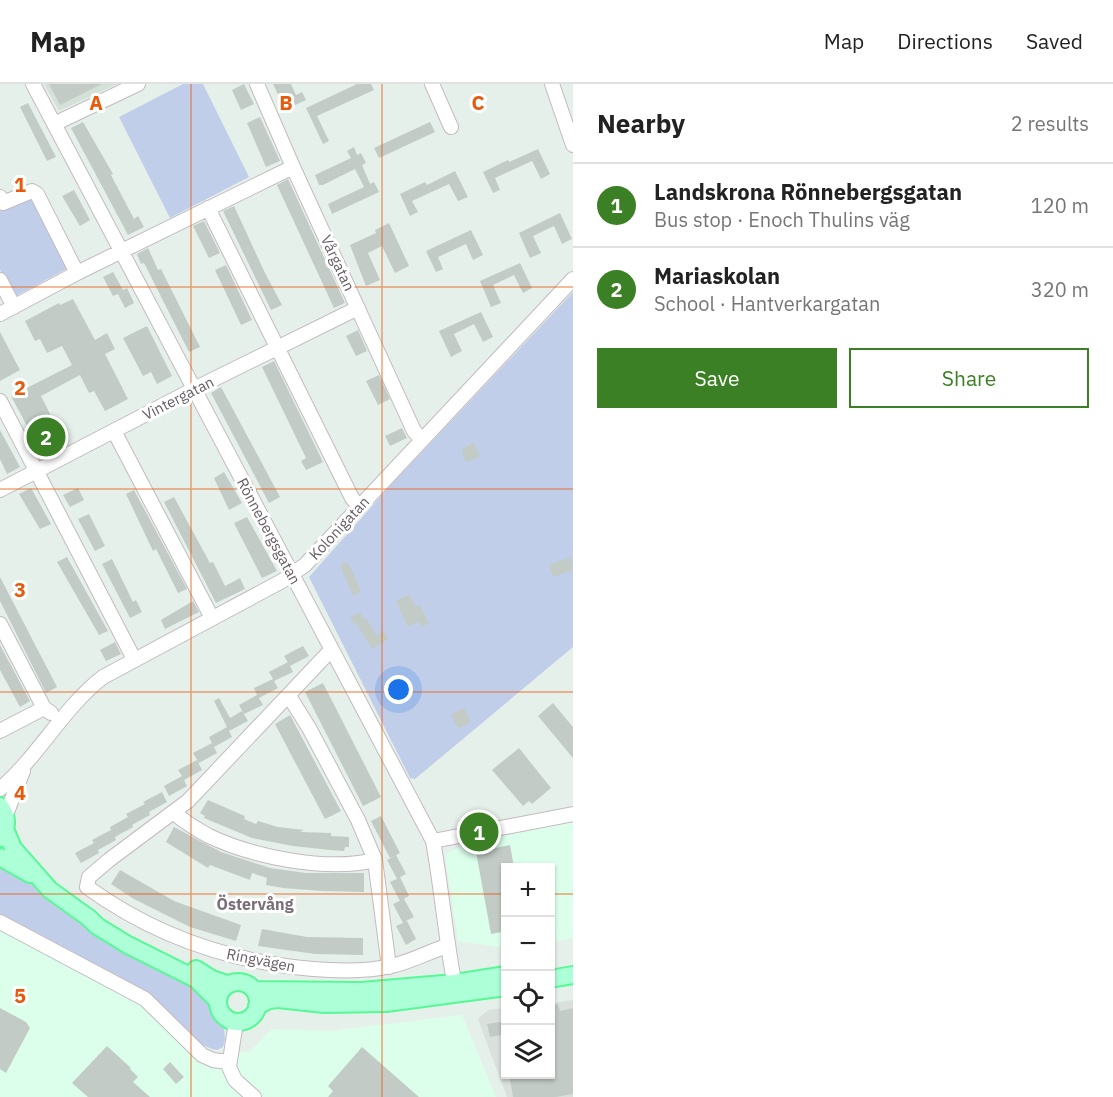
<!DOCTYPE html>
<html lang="en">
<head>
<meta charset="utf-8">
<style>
  body { margin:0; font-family:"IBM Plex Sans",sans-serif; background:#f2f2f2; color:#222 }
  .controls { position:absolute; right:18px; bottom:18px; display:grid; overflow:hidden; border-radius:0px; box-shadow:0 2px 4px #0004 }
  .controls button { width:54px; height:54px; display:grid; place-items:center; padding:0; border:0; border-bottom:2px solid #e0e0e0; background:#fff; color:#222; font:30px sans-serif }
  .you { position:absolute; left:399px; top:606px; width:21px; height:21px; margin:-15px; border:4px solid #fff; border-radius:50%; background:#1a73e8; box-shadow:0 0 0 9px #1a73e833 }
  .badge { display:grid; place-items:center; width:39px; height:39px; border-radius:50%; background:#3c8025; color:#fff; font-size:20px; font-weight:700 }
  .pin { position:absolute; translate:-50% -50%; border:3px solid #fff; box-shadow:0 2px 6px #0006 }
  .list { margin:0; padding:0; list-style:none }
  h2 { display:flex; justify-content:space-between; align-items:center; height:78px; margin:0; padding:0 24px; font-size:26px }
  h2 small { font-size:20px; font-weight:400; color:#767676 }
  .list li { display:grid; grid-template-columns:39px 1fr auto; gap:18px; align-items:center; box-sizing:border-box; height:84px; padding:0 24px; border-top:2px solid #e0e0e0 }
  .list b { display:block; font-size:22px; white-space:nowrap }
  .list p { margin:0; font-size:20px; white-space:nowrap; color:#767676 }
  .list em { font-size:20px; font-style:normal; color:#767676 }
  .actions { display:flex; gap:12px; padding:18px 24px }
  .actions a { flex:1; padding:14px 0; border:2px solid #3c8025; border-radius:0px; text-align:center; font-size:21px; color:#3c8025 }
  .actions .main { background:#3c8025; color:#fff }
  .icon { flex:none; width:33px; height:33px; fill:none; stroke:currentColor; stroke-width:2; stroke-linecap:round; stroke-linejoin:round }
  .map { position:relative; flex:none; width:573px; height:1013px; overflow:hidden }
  header { display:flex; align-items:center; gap:36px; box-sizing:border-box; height:84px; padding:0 30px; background:#fff; border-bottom:2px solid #e0e0e0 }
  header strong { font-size:28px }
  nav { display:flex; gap:33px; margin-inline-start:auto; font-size:21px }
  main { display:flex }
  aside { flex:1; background:#fff }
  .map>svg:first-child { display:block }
</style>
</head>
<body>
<header>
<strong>Map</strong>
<nav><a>Map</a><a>Directions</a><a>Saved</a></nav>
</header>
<main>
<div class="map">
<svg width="573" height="1013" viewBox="0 0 573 1013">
  <rect width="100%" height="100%" fill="#e6f0ea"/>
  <path fill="#dcffeb" d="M 573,735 L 573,854 L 551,858 L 550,784 L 506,784 L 505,864 L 458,857 L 445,770 L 461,762 Z
    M 0,831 L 147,911 L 210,970 L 250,968 L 272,945 L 329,947 L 462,931 L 496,1013 L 0,1013 Z"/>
  <path fill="#dae1dd" d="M 573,916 L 573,1013 L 507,1013 L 478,935 L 488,926 L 505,924 L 506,990 L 550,990 L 551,919 Z"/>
  <path fill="#d4e1d9" d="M 44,0 L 117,0 L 59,27 Z"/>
  <path fill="#c1cee9" d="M 183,0 L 203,0 L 249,93 L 170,134 L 119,33 Z
    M 31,110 L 70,183 L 14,213 L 0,186 L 0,127 Z
    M 573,208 L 573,563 L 415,695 L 410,694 L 309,493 L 389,403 Z
    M 0,776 L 194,897 L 212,914 L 216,928 L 224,941 L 225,955 L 223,963 L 217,966 L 212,965 L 198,959 L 147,911 L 0,831 Z"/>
  <path fill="#c2cbc6" d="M 49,0 L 102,0 L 60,21 Z
    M 244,0 L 254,20 L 241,26 L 232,6 Z
    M 273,0 L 291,0 L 296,11 L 302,8 L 306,16 L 289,24 L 286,17 L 282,19 Z
    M 357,0 L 371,0 L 374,6 L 317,32 L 329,57 L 323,60 L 306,24 Z
    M 28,19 L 56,73 L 47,77 L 20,23 Z
    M 260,33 L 280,77 L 266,83 L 247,39 Z
    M 83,38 L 113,90 L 111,91 L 134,135 L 138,132 L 144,143 L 128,151 L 71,44 Z
    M 430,38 L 435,48 L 379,74 L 374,64 Z
    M 354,63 L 357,71 L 361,69 L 366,79 L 362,81 L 370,100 L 374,98 L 379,108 L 332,130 L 328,120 L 364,103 L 355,85 L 323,101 L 319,101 L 315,91 L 351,74 L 347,67 Z
    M 538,65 L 550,90 L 541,95 L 532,77 L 495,94 L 500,106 L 493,109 L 483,88 L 508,76 L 509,78 Z
    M 455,87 L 468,113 L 458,117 L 449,100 L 412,117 L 418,128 L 410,132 L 400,110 L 425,98 L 427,101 Z
    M 288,95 L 345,219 L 334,224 L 277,101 Z
    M 74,106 L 90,136 L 80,142 L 62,112 Z
    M 234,122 L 265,189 L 282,221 L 271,226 L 223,127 Z
    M 560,129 L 572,155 L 562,160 L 554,142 L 533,152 L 541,169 L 530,174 L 519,149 Z
    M 204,137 L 220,169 L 209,174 L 193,142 Z
    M 389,139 L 409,182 L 395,189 L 382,162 L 368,169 L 380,196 L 366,202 L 350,161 L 376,149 L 375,146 Z
    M 471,146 L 483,171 L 473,176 L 466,160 L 438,173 L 443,185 L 436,188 L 426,167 Z
    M 148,164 L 158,186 L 161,185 L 200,263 L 189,268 L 144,179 L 141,180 L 137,170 Z
    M 520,179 L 532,204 L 523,209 L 514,191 L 493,201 L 501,219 L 491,223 L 480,197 Z
    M 226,181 L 252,236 L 241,241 L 215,186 Z
    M 113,188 L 123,206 L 127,204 L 134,219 L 125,224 L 118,210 L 113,212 L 103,193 Z
    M 73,215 L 95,256 L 107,249 L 115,265 L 105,270 L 128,315 L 105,327 L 94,307 L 89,309 L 80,291 L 41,312 L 53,336 L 46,340 L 57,362 L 42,370 L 11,312 L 72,281 L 62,262 L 47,269 L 40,255 L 35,257 L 25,237 L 59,219 L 60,221 Z
    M 481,228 L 493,253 L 483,258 L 474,240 L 454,250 L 462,267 L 451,273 L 439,247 Z
    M 147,242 L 172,292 L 157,300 L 151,288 L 143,292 L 123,254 Z
    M 358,246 L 367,267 L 356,272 L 346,252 Z
    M 0,248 L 20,286 L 0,297 Z
    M 274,277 L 323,378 L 306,386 L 301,377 L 306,374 L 262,283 Z
    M 379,291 L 390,315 L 378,321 L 366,297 Z
    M 221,303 L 280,413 L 269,419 L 211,309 Z
    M 402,344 L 407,354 L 390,362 L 385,352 Z
    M 0,346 L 20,383 L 7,390 L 0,375 Z
    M 474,358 L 480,373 L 466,378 L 461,366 Z
    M 224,388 L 242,419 L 229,426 L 214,394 Z
    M 31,404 L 51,440 L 40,445 L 19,410 Z
    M 78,404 L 84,416 L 70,423 L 63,411 Z
    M 134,406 L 187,505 L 178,509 L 156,465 L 153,467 L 126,410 Z
    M 174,413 L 210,479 L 213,478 L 225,502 L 240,494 L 245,505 L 216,519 L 164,418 Z
    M 89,430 L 105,462 L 95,467 L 78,435 Z
    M 247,433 L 277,487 L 262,494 L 234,439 Z
    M 67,473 L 108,547 L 99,551 L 57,478 Z
    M 571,473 L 573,486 L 553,493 L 549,481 Z
    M 112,475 L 133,518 L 136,516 L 142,528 L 130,534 L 102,480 Z
    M 345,478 L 349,480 L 361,507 L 353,512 L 340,481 Z
    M 0,493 L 57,603 L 46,609 L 0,517 Z
    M 410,510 L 415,523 L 420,521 L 429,539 L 422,543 L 419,538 L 408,543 L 396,517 Z
    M 193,517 L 199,528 L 165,545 L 161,536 Z
    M 360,528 L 364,536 L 366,534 L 376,551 L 384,547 L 388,555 L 372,565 L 356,539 L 354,540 L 350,533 Z
    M 115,558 L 121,570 L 106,577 L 100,566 Z
    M 0,561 L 30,617 L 20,623 L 0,586 Z
    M 303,562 L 309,572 L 290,582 L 284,572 Z
    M 288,578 L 293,588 L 274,597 L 278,604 L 259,614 L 263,621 L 244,630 L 239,621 L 257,611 L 254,604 L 273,595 L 269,588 Z
    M 323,599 L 381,713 L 363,722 L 305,608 Z
    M 219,614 L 230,634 L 242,627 L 248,637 L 229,647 L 232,653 L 214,663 L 209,653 L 227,643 L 214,617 Z
    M 553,619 L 573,643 L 573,674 L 538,632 Z
    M 464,624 L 471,638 L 458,645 L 451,631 Z
    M 290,631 L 341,727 L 325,735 L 275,640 Z
    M 212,659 L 217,669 L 199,679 L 193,669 Z
    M 519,664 L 551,704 L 532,720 L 529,717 L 523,722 L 492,686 Z
    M 197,676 L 202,686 L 184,696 L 187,702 L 169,712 L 164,702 L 182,692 L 178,686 Z
    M 162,708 L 167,718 L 149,728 L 150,731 L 132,741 L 133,743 L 115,753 L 116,756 L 98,766 L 99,769 L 81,779 L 75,769 L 94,759 L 92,756 L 111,746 L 110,743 L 128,733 L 126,730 L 145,720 L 143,718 Z
    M 208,716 L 245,732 L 244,735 L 256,740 L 258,737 L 278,743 L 304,746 L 300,748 L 331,749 L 331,752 L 349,753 L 349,763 L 345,763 L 344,767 L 330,766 L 293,762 L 252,754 L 204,734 L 205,732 L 200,729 Z
    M 381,732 L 400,769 L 390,774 L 371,737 Z
    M 174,743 L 221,768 L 270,784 L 306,789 L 364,789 L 364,808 L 322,807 L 283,804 L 266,801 L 267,794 L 252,789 L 250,796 L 210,781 L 208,784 L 166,758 Z
    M 510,761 L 514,783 L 506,783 L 506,847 L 491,850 L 476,768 Z
    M 396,771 L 406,790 L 400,793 L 409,812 L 400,817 L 390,798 L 399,794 L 397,795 L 387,776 Z
    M 120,786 L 174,817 L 241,841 L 236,857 L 190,843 L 134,815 L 111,800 Z
    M 404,815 L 414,833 L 404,838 L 407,837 L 416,855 L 406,861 L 396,842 L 403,839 L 393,820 Z
    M 262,845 L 307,853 L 363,854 L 363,871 L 315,870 L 258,862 Z
    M 558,920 L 560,927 L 573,924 L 573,1010 L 556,1013 L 513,1013 L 510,995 L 536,990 L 550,990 L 550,921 Z
    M 0,924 L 26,938 L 30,944 L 6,989 L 0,985 Z
    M 506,937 L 506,950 L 490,953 L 487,940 Z
    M 107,962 L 131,984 L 130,985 L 138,993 L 133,998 L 150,1013 L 88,1013 L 72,999 Z
    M 362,963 L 419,1013 L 328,1013 L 333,1007 L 328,1002 Z
    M 170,978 L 184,993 L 176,1000 L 163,985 Z"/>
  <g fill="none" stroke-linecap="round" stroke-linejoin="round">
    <g stroke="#c2bac0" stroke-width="16">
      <path id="minor" d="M 33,0 L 433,757 C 442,807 446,858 456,908
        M 257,0 L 293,83 L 414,347 L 422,356
        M 432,0 L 451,43
        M 552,0 L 573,61
        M 54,40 L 138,0
        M 0,113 L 3,119 L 32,107 L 37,110 L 77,189
        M 208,124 L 352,414 L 359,422
        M 0,196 L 14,223
        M 0,230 L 77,189 L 293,83
        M 0,317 L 134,575
        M 114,347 L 212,534
        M 0,406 L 202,301 L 358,224
        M 0,540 L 44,624
        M 331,566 L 188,717 L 109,776 L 89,793 L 87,803 C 155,852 230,878 313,885 C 338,887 366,888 391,882 C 410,878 428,868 447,862
        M 289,612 L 309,644 L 358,736 L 375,776 L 389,883
        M 0,647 L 44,624 L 51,629
        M 0,705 C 39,672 62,625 103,593 L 282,497 L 305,481 L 573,195
        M 174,729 C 185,738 196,745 209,752 C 253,773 327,788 375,776
        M 5,733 L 23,687
        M 433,757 L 573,730
        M 0,838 L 145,915 L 202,971 L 213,976 L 228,978
        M 236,938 L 229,983 L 235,996 L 254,1013"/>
    </g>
    <g stroke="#56f995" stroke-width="20">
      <path id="major" d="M 0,722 C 8,733 8,743 0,754
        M 5,745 L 13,764 L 50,806 L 89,834 L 97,842 L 128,861 L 196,895 L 217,916
        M 0,773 L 30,790
        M 196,885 L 212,895 L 227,900
        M 550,895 L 573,891
        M218 918a20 20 0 1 1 40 0a20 20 0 1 1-40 0Z
        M 254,906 L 361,907 L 455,899 L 506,891
        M 257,922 L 269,916 L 278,915 L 324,920 L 386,919 L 506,903"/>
    </g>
    <use href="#minor" stroke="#fff" stroke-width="14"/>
    <use href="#major" stroke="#acffd6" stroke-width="16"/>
  </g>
  <path fill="none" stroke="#e8590c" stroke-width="1.5" stroke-opacity="0.55" d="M 191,0 L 191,1013M 382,0 L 382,1013M 0,203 L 573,203M 0,405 L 573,405M 0,608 L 573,608M 0,810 L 506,810M 550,810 L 573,810"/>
  <g text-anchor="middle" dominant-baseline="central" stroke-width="6" stroke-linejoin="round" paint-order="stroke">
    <g font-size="15" fill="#675d65" stroke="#fff">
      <text transform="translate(338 179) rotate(65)">Vårgatan</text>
      <text transform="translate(178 314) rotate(-27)">Vintergatan</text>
      <text transform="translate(339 444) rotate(-47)">Kolonigatan</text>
      <text transform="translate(269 447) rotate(62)">Rönnebergsgatan</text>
      <text transform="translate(261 876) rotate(11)">Ringvägen</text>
    </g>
    <g font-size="16" font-weight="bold" fill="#796e77" stroke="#fff">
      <text x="255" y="820">Östervång</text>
    </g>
  </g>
  <g font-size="20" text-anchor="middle" font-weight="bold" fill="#e8590c" stroke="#fff" stroke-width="6" stroke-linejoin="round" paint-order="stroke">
    <text x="96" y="26">A</text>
    <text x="286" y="26">B</text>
    <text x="478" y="26">C</text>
    <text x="20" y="108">1</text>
    <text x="20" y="311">2</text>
    <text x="20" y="513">3</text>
    <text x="20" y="716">4</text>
    <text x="20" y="919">5</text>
  </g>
</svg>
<div class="controls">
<button>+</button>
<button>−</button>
<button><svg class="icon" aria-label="locate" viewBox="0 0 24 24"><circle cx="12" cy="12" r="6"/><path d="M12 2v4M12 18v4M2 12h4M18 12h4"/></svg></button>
<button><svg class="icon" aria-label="layers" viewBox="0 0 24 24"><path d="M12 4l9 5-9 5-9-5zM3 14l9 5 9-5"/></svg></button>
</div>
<div class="you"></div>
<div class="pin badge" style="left:479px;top:748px">1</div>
<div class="pin badge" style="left:46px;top:353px">2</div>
</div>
<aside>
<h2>Nearby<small>2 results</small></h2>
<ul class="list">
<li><span class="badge">1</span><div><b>Landskrona Rönnebergsgatan</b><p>Bus stop · Enoch Thulins väg</p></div><em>120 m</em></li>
<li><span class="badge">2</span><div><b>Mariaskolan</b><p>School · Hantverkargatan</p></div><em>320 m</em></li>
</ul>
<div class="actions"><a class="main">Save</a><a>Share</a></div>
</aside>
</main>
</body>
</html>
